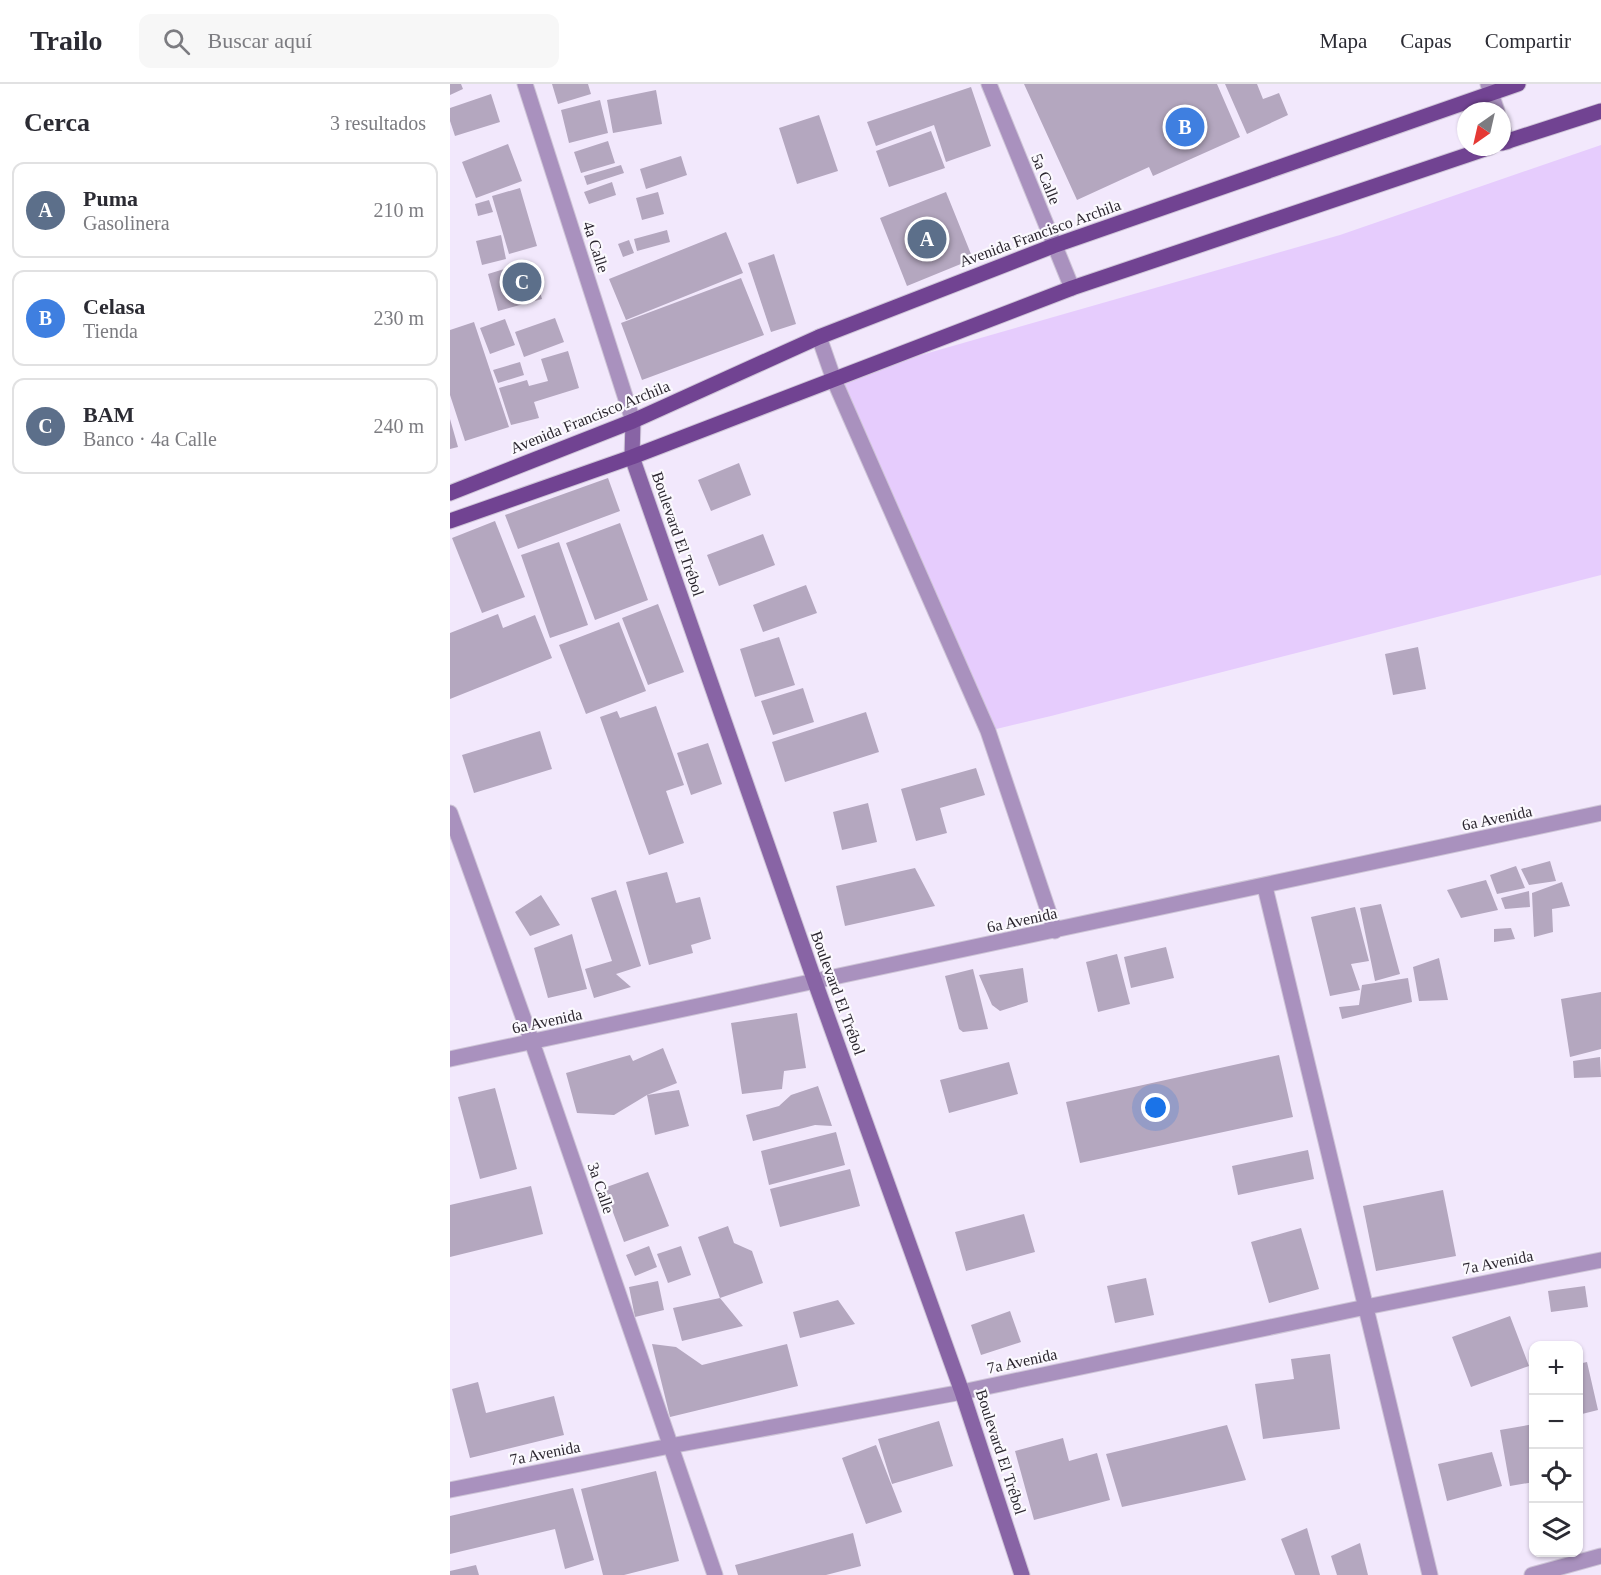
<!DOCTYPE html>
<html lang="es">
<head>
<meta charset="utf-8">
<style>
  body { margin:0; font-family:"Times New Roman",serif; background:#f7f7f7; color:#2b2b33 }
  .controls { position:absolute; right:18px; bottom:18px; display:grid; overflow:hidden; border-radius:12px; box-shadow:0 2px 4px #0004 }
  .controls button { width:54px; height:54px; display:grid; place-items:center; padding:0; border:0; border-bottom:2px solid #e1e1e2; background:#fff; color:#2b2b33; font:30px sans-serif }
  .compass { position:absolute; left:1007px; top:18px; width:54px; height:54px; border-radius:50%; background:#fff; box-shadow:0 2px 4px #0004; rotate:214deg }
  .you { position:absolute; left:706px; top:1024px; width:21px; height:21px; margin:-15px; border:4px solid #fff; border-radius:50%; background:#1a73e8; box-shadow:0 0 0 9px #1a73e833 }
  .badge { display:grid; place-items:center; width:39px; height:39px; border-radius:50%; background:#0d7249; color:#fff; font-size:20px; font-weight:700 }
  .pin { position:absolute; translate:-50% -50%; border:3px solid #fff; box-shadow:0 2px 6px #0006 }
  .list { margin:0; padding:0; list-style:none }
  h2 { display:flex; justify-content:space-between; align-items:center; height:78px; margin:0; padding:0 24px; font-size:26px }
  h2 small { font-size:20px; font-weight:400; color:#7c7c81 }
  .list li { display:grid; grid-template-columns:39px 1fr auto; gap:18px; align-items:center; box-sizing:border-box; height:96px; margin:0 12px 12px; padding:0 12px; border:2px solid #e1e1e2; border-radius:12px }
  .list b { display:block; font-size:22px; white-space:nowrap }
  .list p { margin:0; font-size:20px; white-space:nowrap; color:#7c7c81 }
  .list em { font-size:20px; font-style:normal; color:#7c7c81 }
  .icon { flex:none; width:33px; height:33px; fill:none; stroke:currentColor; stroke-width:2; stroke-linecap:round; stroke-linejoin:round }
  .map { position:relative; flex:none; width:1151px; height:1491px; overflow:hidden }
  header { display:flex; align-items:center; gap:36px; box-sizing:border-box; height:84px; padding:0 30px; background:#fff; border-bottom:2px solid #e1e1e2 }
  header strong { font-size:28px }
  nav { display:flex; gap:33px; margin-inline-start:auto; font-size:21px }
  .search { width:420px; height:54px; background:#f7f7f7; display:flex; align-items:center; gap:15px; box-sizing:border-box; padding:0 21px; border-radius:12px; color:#7c7c81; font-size:22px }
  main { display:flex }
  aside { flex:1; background:#fff }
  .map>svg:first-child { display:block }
</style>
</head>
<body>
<header>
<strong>Trailo</strong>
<div class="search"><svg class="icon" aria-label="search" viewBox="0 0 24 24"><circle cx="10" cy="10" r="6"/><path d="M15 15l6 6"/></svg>Buscar aquí</div>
<nav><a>Mapa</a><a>Capas</a><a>Compartir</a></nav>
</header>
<main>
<aside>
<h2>Cerca<small>3 resultados</small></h2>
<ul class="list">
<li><span class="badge" style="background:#5c6f8a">A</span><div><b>Puma</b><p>Gasolinera</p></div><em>210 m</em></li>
<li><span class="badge" style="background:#3f7fe0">B</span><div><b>Celasa</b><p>Tienda</p></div><em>230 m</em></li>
<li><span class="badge" style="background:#5c6f8a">C</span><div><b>BAM</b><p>Banco · 4a Calle</p></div><em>240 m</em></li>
</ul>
</aside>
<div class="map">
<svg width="1151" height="1491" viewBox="0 0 1151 1491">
  <rect width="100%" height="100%" fill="#f2e8fc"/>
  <path fill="#e6ccfd" d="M 1151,61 L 1151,491 L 601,632 L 538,647 L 384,296 L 890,151 Z"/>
  <path fill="#b4a7bf" d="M 0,0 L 11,0 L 13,5 L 0,11 Z
    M 102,0 L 138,0 L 141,10 L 108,20 Z
    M 574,0 L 767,0 L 790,53 L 703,92 L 699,83 L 627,116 Z
    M 775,0 L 807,0 L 813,15 L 829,9 L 838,31 L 797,50 Z
    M 521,3 L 541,62 L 496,78 L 484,41 L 426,62 L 417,38 Z
    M 206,6 L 212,40 L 163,49 L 157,16 Z
    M 41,10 L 50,38 L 5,52 L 0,37 L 0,24 Z
    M 150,16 L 158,49 L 119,59 L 111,26 Z
    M 369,31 L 388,87 L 347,100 L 329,44 Z
    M 481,47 L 495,84 L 439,103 L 426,67 Z
    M 158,57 L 165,79 L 131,89 L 124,68 Z
    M 58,60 L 72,97 L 26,114 L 12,78 Z
    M 231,72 L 237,91 L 196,105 L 190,85 Z
    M 171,81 L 174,89 L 137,101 L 134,92 Z
    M 162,98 L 166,111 L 139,120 L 134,108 Z
    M 70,104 L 87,162 L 59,170 L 42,112 Z
    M 208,108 L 214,130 L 192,136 L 186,114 Z
    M 496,108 L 523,175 L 457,202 L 430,134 Z
    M 39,116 L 43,128 L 28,132 L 25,120 Z
    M 217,146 L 220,158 L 187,167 L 184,155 Z
    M 276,148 L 293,189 L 176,236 L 159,195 Z
    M 51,151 L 56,175 L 32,181 L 26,157 Z
    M 179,156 L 184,169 L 173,173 L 168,160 Z
    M 324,170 L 346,240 L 321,248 L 298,179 Z
    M 81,177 L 92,215 L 48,227 L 38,190 Z
    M 291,194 L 314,251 L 192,296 L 171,239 Z
    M 105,234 L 114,258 L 74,273 L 65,248 Z
    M 55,235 L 65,261 L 40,270 L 30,244 Z
    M 24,238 L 59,343 L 15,357 L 0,311 L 0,246 Z
    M 118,267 L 129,304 L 84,318 L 89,334 L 61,341 L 49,304 L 77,296 L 79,302 L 98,297 L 91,275 Z
    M 70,278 L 74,291 L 48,299 L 43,286 Z
    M 0,335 L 8,363 L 0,365 Z
    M 289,379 L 301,411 L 261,427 L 248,396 Z
    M 158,394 L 170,427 L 68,465 L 55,431 Z
    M 45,437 L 75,513 L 32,529 L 2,454 Z
    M 170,439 L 198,516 L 145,536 L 116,459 Z
    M 313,450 L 325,481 L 269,502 L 257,471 Z
    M 109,458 L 138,541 L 100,554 L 71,471 Z
    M 356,501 L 367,529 L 313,548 L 303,521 Z
    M 208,520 L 234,588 L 198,601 L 172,534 Z
    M 48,530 L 53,544 L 85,531 L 102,574 L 0,615 L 0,549 Z
    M 169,538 L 196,607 L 136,630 L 109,561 Z
    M 329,553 L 345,601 L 305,613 L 290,565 Z
    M 968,563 L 976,605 L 943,611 L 935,570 Z
    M 353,604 L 364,638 L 323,651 L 311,617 Z
    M 206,622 L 234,701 L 216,707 L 234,759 L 199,771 L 150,633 L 167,627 L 170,634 Z
    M 416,628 L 429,668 L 335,698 L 322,658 Z
    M 90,647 L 102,685 L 24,709 L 12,671 Z
    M 258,659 L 272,700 L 241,711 L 227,669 Z
    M 526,684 L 535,711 L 490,724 L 497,749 L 466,757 L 451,705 Z
    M 418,719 L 427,758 L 392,766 L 383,728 Z
    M 1100,777 L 1106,797 L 1079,801 L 1071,785 Z
    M 1066,782 L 1075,804 L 1047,810 L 1040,791 Z
    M 465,784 L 485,822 L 395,842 L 386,802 Z
    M 217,788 L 226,819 L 250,813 L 261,855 L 241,861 L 243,869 L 199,881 L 176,798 Z
    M 1036,796 L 1048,826 L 1011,834 L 997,806 Z
    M 1112,798 L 1120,822 L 1102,825 L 1103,848 L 1084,853 L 1082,809 Z
    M 166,806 L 191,882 L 166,890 L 181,903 L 144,914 L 135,885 L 162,877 L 141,814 Z
    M 1079,807 L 1080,823 L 1055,825 L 1051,814 Z
    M 91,811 L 110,841 L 80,852 L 65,828 Z
    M 931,820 L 950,890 L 925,897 L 910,824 Z
    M 905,823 L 919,877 L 901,880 L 910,906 L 880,912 L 861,833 Z
    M 1061,844 L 1065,855 L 1044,858 L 1044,845 Z
    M 122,850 L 137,905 L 98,914 L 84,864 Z
    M 716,863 L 724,894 L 681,904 L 674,873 Z
    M 667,870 L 680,920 L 648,928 L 636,878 Z
    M 989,874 L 998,916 L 969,917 L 963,883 Z
    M 573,884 L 578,918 L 550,927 L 542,921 L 529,891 Z
    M 523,885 L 538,945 L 513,948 L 509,945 L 495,892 Z
    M 958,894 L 962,918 L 892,935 L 889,923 L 909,921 L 912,901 Z
    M 1151,908 L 1151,965 L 1120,973 L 1111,915 Z
    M 347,929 L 356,984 L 334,987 L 332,1005 L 292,1010 L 281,939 Z
    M 213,964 L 227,999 L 197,1011 L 229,1006 L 239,1042 L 205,1051 L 197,1011 L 164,1031 L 127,1029 L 116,989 L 180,971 L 183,977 Z
    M 829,971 L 843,1033 L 630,1079 L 616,1018 Z
    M 1150,973 L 1151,993 L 1124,994 L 1123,977 Z
    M 559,978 L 568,1010 L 499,1029 L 490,996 Z
    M 368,1002 L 382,1042 L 365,1041 L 303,1057 L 296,1031 L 329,1022 L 341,1011 Z
    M 45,1004 L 67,1085 L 30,1095 L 8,1013 Z
    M 386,1048 L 395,1081 L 319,1101 L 311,1067 Z
    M 858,1066 L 864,1095 L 788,1111 L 782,1082 Z
    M 400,1085 L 410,1122 L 330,1143 L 320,1105 Z
    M 198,1088 L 219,1142 L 174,1158 L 154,1104 Z
    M 81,1102 L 93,1150 L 0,1173 L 0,1121 Z
    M 993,1106 L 1006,1172 L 926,1187 L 913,1122 Z
    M 574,1130 L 585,1168 L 516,1187 L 505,1148 Z
    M 278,1142 L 284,1159 L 302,1167 L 313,1199 L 270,1214 L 248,1153 Z
    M 851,1144 L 869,1205 L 819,1219 L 801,1158 Z
    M 199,1162 L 207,1183 L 185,1192 L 176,1171 Z
    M 231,1162 L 241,1191 L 218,1199 L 207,1170 Z
    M 696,1194 L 704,1231 L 665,1239 L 657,1202 Z
    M 208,1197 L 214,1226 L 185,1233 L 179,1203 Z
    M 1135,1202 L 1138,1223 L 1101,1228 L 1098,1207 Z
    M 270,1214 L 293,1242 L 232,1257 L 223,1224 Z
    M 388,1216 L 405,1240 L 350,1254 L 343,1228 Z
    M 560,1227 L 571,1258 L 531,1271 L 521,1241 Z
    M 1060,1232 L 1079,1282 L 1021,1303 L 1002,1253 Z
    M 202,1260 L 226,1263 L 252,1281 L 337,1260 L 348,1302 L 220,1333 Z
    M 880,1270 L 890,1345 L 813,1355 L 805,1300 L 844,1295 L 841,1275 Z
    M 1137,1278 L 1148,1326 L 1128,1331 L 1128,1280 Z
    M 28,1298 L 36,1329 L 104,1312 L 114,1351 L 20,1374 L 2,1305 Z
    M 489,1337 L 503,1382 L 442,1400 L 428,1355 Z
    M 1084,1340 L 1084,1398 L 1060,1402 L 1050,1346 Z
    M 777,1341 L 796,1396 L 672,1423 L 656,1370 Z
    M 613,1354 L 619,1377 L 647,1369 L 660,1416 L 584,1436 L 565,1367 Z
    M 426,1361 L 452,1428 L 416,1440 L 392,1374 Z
    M 1042,1368 L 1052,1402 L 997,1417 L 988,1380 Z
    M 206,1387 L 229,1477 L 174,1491 L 153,1491 L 131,1405 Z
    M 123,1404 L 144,1476 L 115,1485 L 105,1445 L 0,1470 L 0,1432 Z
    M 857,1444 L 870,1491 L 845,1491 L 831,1455 Z
    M 403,1449 L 411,1482 L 376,1491 L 288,1491 L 285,1481 Z
    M 910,1459 L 918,1491 L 887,1491 L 881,1472 Z
    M 26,1481 L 29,1491 L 0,1491 L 0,1487 Z"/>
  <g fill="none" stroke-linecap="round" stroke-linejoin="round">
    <g stroke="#cec5d7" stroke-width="17">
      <path id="minor" d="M 75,0 L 183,337
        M 539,0 L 622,204
        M 1038,0 L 1047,27
        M 1052,42 L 1057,58
        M 369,253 L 384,296 L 538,647 L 605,847
        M 0,729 L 82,958 L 265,1491
        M 815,803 L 980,1491
        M 0,975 L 1151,729
        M 0,1406 L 220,1362 L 512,1308 L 916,1223 L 1151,1176
        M 1082,1491 L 1151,1472"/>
    </g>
    <g stroke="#cec5d7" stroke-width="17">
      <path id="secondary" d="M 183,337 L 182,373 L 365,898 L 512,1308 L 572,1491"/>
    </g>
    <g stroke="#cec5d7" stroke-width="17">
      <path id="primary" d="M 1052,59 L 1151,27
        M 0,409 L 183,337 L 369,253 L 603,162 L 1068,0
        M 0,437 L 182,373 L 622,204 L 1041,63"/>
    </g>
    <use href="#minor" stroke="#a991be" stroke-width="15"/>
    <use href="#secondary" stroke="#8864a5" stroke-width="15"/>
    <use href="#primary" stroke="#714392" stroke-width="15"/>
  </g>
  <g text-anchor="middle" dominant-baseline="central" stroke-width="4.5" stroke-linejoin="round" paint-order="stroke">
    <g font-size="16" fill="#2b262f" stroke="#fbf9fe">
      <text transform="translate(596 95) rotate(68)">5a Calle</text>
      <text transform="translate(590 149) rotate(-20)">Avenida Francisco Archila</text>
      <text transform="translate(146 163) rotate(72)">4a Calle</text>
      <text transform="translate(140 333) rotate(-22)">Avenida Francisco Archila</text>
      <text transform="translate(228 450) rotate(71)">Boulevard El Trébol</text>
      <text transform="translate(1047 734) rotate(-12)">6a Avenida</text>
      <text transform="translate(572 836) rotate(-12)">6a Avenida</text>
      <text transform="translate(388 909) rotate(70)">Boulevard El Trébol</text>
      <text transform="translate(97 937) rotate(-12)">6a Avenida</text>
      <text transform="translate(151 1104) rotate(71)">3a Calle</text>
      <text transform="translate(1048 1178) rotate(-11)">7a Avenida</text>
      <text transform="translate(572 1277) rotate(-12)">7a Avenida</text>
      <text transform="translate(551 1368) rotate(72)">Boulevard El Trébol</text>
      <text transform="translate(95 1369) rotate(-11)">7a Avenida</text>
    </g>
  </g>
</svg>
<div class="controls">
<button>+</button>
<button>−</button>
<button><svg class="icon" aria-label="locate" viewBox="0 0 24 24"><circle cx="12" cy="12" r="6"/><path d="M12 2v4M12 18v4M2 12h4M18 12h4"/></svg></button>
<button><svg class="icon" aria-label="layers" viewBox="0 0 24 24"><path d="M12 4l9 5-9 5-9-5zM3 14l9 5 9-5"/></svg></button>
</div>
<svg class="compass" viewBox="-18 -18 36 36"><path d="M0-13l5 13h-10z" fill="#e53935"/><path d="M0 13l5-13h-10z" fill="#7c7c81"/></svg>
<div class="you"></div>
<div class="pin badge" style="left:477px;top:155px;background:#5c6f8a">A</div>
<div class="pin badge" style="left:735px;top:43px;background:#3f7fe0">B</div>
<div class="pin badge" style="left:72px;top:198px;background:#5c6f8a">C</div>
</div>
</main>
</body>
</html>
